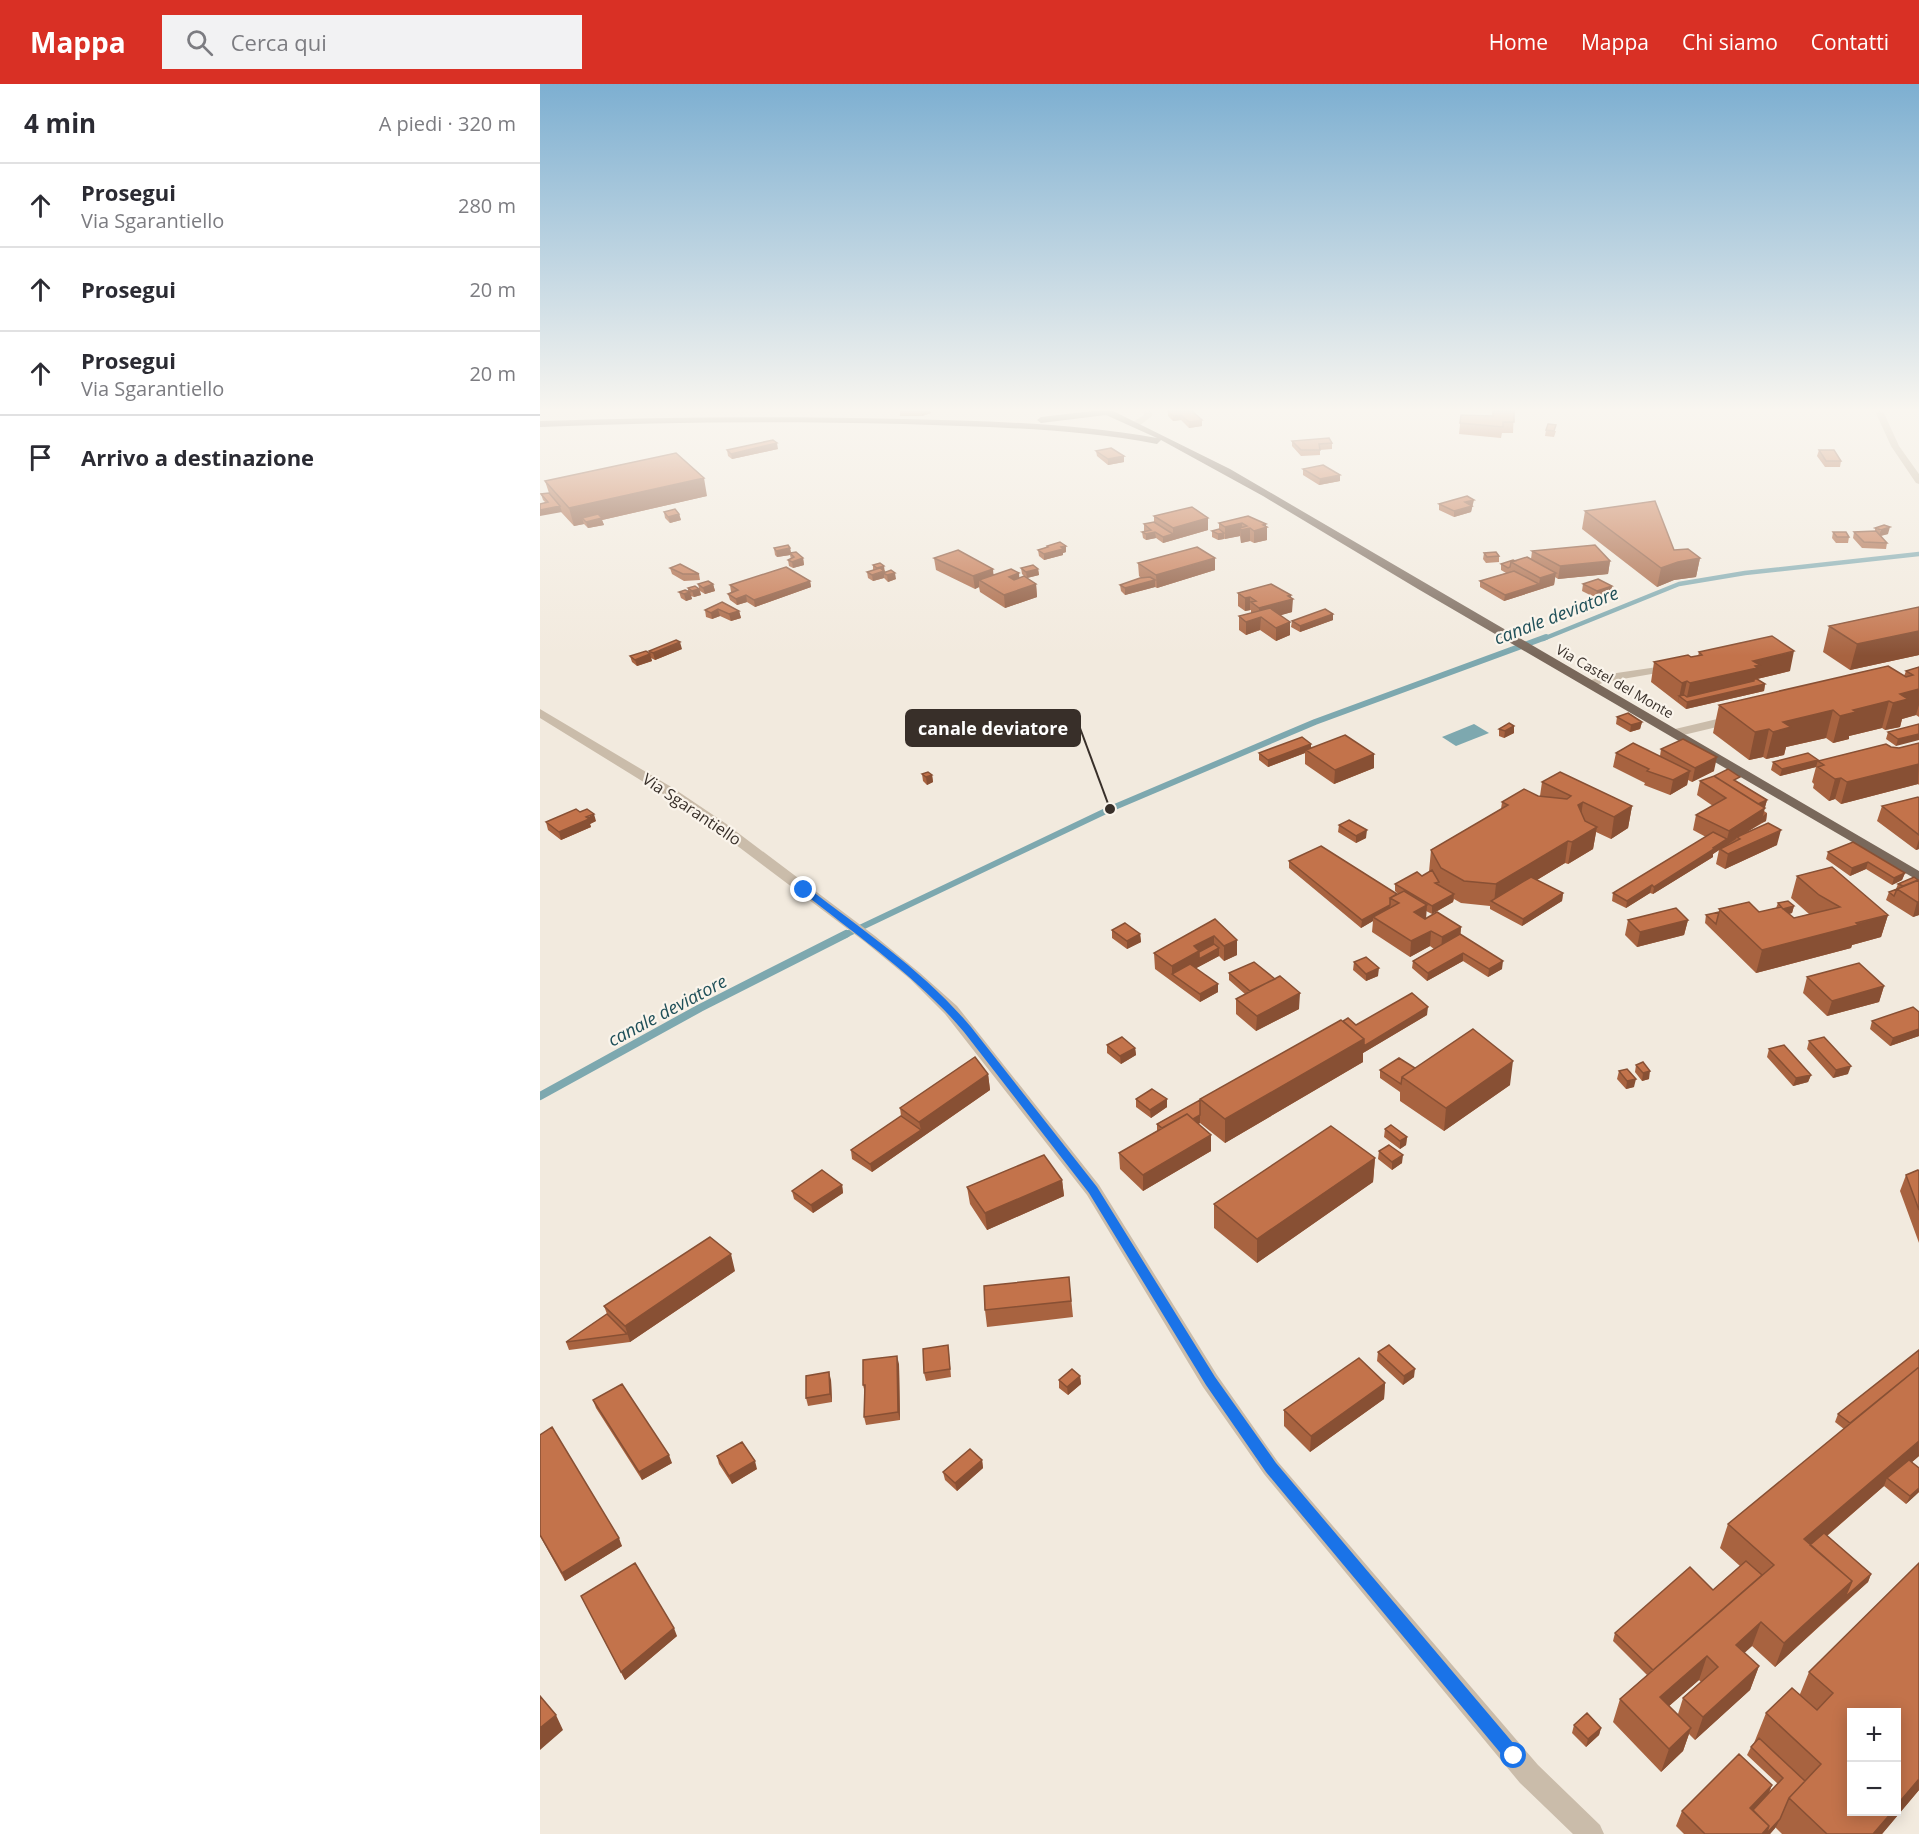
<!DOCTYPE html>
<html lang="it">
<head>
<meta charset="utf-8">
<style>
  body { margin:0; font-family:"Open Sans",sans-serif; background:#f2f2f3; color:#2b2b33 }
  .controls { position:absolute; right:18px; bottom:18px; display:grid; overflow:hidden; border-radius:0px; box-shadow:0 3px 15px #0003 }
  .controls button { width:54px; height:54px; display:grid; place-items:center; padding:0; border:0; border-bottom:2px solid #e1e1e2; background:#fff; color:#2b2b33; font:30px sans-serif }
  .stop { position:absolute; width:18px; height:18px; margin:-14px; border:4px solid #1a73e8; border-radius:50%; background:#fff }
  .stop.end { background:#1a73e8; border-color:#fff; box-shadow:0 2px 6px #0008 }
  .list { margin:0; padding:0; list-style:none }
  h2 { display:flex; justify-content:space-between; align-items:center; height:78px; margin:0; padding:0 24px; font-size:26px }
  h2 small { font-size:20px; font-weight:400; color:#7c7c81 }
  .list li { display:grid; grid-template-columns:39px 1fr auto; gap:18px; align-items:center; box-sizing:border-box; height:84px; padding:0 24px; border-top:2px solid #e1e1e2 }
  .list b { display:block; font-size:22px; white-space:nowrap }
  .list p { margin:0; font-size:20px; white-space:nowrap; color:#7c7c81 }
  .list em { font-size:20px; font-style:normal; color:#7c7c81 }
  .icon { flex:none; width:33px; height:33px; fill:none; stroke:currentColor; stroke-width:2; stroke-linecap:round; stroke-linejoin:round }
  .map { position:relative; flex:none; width:1379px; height:1750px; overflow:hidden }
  header { display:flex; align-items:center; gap:36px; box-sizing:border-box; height:84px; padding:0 30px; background:#d93025; color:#fff }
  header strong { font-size:28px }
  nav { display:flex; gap:33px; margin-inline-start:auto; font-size:21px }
  .search { width:420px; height:54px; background:#f2f2f3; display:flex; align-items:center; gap:15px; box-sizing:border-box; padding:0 21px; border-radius:0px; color:#7c7c81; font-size:22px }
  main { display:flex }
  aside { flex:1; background:#fff }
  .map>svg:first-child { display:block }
</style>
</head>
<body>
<header>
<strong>Mappa</strong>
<div class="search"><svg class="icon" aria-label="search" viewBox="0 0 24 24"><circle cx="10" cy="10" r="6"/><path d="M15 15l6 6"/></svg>Cerca qui</div>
<nav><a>Home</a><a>Mappa</a><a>Chi siamo</a><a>Contatti</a></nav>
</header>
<main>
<aside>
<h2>4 min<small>A piedi · 320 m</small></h2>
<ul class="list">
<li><svg class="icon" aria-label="ahead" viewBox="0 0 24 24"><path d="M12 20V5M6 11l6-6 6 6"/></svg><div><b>Prosegui</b><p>Via Sgarantiello</p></div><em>280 m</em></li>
<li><svg class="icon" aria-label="ahead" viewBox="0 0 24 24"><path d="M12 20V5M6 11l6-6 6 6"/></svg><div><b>Prosegui</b></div><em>20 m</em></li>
<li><svg class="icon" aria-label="ahead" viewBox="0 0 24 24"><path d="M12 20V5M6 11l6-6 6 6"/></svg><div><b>Prosegui</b><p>Via Sgarantiello</p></div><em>20 m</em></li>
<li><svg class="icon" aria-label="arrive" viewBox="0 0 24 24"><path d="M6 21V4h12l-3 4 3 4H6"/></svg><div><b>Arrivo a destinazione</b></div></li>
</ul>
</aside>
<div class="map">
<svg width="1379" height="1750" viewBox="0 0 1379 1750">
  <rect width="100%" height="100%" fill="#f2eade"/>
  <path fill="#7da8af" d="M 934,640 L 949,649 L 916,662 L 902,653 Z"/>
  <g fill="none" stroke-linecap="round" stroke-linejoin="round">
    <path stroke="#7da8af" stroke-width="4.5" d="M 1003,555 L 1139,500 L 1205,489 L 1379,470"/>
    <path stroke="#7da8af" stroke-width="6" d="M 303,852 L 570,725 L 775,638 L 1006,553"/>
    <path stroke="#7da8af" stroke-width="8" d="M 0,1012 L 160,924 L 306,850"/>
    <path fill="#cabcaa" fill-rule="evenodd" d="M 604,327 L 612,327 L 612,332 L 599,342 L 593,342 L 593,338 L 604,331 Z
      M 1335,327 L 1343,327 L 1359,362 L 1379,390 L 1379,400 L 1376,399 L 1351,362 Z
      M 1131,581 L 1135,582 L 1135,586 L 1065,598 L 1049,604 L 1043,600 L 1063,591 Z
      M 0,625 L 133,704 L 185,739 L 335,852 L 380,889 L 417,922 L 559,1101 L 677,1291 L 738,1378 L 998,1681 L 1060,1741 L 1064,1750 L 1033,1750 L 980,1699 L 724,1390 L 663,1303 L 547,1111 L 405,930 L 370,895 L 325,858 L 175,745 L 123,710 L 0,634 Z
      M 1194,631 L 1200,635 L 1198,638 L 1135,653 L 1129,649 L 1131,646 Z"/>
    <path fill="#79685b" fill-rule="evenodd" d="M 552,327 L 573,327 L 690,385 L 1379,787 L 1379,797 L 878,505 L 723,412 L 621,356 L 617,360 C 534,344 448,343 364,340 C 242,337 121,338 0,343 L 0,337 C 121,333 242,332 364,335 C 448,337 534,339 617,354 L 566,331 L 501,339 L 497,336 L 501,333 Z"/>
  </g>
  <path fill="#a86340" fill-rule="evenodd" d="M 360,327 L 390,327 L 391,329 L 382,332 L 360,332 Z
    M 628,327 L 662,336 L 662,342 L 649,344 L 641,336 L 633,337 L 628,332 Z
    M 952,327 L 974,327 L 973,349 L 962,349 L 961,354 L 919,350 L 921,331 L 952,332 Z
    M 1006,346 L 1016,347 L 1014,353 L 1005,352 Z
    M 752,357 L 792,359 L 792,365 L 780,366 L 780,371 L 761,372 L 752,362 Z
    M 238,365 L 192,375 L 188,372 L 187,366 Z
    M 1279,366 L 1301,377 L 1300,383 L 1285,383 L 1277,372 Z
    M 556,367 L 584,372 L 584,378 L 568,381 L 557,372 Z
    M 763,385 L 800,391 L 800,397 L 779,401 L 763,391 Z
    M 5,397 L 167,412 L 62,436 L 64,441 L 48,444 L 44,440 L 34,442 L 21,428 L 5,418 L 3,416 L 1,410 L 9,409 Z
    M 899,420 L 933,422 L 932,423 L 931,428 L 914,433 L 899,426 Z
    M 1045,427 L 1134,466 L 1160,474 L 1156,493 L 1134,496 L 1117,503 L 1042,445 Z
    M 124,428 L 139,430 L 141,436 L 130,439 L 125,434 Z
    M 614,432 L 668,434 L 668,446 L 623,459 L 616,454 L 606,456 L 603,454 L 602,448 L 605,447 L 604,447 L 604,440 L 614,438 Z
    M 708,432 L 726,442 L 727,456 L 714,459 L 710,457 L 701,459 L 700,452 L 678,456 L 672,453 L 672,447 L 679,445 L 679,439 Z
    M 1335,444 L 1348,450 L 1341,452 L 1347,459 L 1346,465 L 1322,464 L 1313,454 L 1314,448 L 1335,447 Z
    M 1293,448 L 1309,453 L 1308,459 L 1296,459 L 1292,454 Z
    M 507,462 L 526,462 L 526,468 L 523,469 L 523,471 L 504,476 L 499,472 L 498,466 L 507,463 Z
    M 234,464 L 250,464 L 251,469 L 263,474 L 264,481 L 253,484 L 249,482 L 248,476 L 251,475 L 250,471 L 237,473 L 235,471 Z
    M 992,467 L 1070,477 L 1068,490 L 1018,495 L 1015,493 L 1014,501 L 964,517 L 940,503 L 940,497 L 966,489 L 961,486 L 961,480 L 975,477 L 991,475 Z
    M 944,469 L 959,472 L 959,478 L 946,479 L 943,475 Z
    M 394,474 L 454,490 L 480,494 L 486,494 L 482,490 L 481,484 L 498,485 L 499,491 L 487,494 L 496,500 L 497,513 L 465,524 L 440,508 L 439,503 L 435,505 L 396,486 Z
    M 598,479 L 675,486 L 617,504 L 615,503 L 585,511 L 581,507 L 580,501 L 601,494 L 599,492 Z
    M 333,481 L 344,482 L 345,488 L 356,495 L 348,498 L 344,494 L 333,497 L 328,494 L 327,488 L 333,486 Z
    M 130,484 L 159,490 L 160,496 L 144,497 L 132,490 Z
    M 270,497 L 271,503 L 215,523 L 207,518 L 197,521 L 190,516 L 188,510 L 192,508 L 191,508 L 190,501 Z
    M 158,500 L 173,500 L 175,507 L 165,510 L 160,507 L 161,511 L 154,513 L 151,512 L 152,515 L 146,517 L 141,514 L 139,508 L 148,507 L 148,504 L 159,504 Z
    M 1043,500 L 1072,502 L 1071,509 L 1056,514 L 1042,507 Z
    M 698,509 L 751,511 L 752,528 L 740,531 L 750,551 L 736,557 L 720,546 L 706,551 L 699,546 L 699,532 L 711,529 L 711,526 L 705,527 L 698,522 Z
    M 182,518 L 199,527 L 201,534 L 191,537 L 180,532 L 172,535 L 166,533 L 165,526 Z
    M 1379,523 L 1379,571 L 1310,586 L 1283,568 L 1289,542 Z
    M 793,530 L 793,536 L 760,548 L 751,543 L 752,537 Z
    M 142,565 L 115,576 L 111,574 L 112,577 L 97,582 L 92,578 L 90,572 L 109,570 L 109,567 Z
    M 1159,568 L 1250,587 L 1217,595 L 1225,600 L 1224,607 L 1146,625 L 1111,598 L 1114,578 L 1158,572 Z
    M 1379,583 L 1379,633 L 1376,631 L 1362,635 L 1360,643 L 1345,646 L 1342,644 L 1309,652 L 1309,655 L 1293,659 L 1286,654 L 1246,663 L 1244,671 L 1226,675 L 1223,673 L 1209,676 L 1173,649 L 1179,621 L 1364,592 L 1366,587 Z
    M 1077,633 L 1102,638 L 1100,645 L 1090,648 L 1076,640 Z
    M 1379,640 L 1356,662 L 1346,655 L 1348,648 Z
    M 974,642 L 974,649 L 964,654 L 959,652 L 959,645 Z
    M 1379,659 L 1379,701 L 1378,700 L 1301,720 L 1295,715 L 1289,717 L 1273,704 L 1274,700 L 1272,698 L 1276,683 L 1240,692 L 1231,686 L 1233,678 L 1278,676 L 1278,677 L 1351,663 L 1359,664 Z
    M 771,660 L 771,664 L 834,670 L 834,684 L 794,700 L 765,680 L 765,669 L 728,683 L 719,676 L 719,669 Z
    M 1121,665 L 1174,687 L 1152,698 L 1148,696 L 1147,701 L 1130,711 L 1104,701 L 1105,699 L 1073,683 L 1076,669 L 1120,672 Z
    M 382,690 L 392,691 L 393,698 L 387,701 L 383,697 Z
    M 1160,697 L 1198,698 L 1227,716 L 1225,723 L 1224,724 L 1224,727 L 1227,729 L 1226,737 L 1205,749 L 1237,761 L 1185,785 L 1176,780 L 1179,766 L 1173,770 L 1173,773 L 1113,810 L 1110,809 L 1086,824 L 1072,817 L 1073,809 L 1166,753 L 1153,746 L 1156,731 L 1173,722 L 1157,711 Z
    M 1002,698 L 1092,722 L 1088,744 L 1071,755 L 1056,748 L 1053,765 L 1028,780 L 1025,779 L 997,796 L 1023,809 L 1022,817 L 982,842 L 950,825 L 950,822 L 921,819 L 914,815 L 913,818 L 892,830 L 886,827 L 886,834 L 921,843 L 920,850 L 962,885 L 948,893 L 923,877 L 887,897 L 872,884 L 873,877 L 894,865 L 890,862 L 870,873 L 832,848 L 833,837 L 821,844 L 749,784 L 749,777 L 857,810 L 858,810 L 855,807 L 855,800 L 882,792 L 889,788 L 891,766 L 961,725 L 962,718 L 1000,712 Z
    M 1379,714 L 1379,765 L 1376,766 L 1337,737 L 1342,722 Z
    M 40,728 L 56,737 L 50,740 L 51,743 L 21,756 L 8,746 L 6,738 Z
    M 799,741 L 826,754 L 816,759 L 798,748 Z
    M 1313,758 L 1365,789 L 1362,796 L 1352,801 L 1326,785 L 1310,792 L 1286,775 L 1288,768 Z
    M 1257,792 L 1348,831 L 1341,853 L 1312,861 L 1311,864 L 1216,889 L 1165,839 L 1166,831 L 1179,828 L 1179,825 L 1219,828 L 1236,824 L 1238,819 L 1254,822 L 1252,829 L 1249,830 L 1254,834 L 1269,830 L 1251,814 Z
    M 1378,796 L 1379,831 L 1373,833 L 1346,816 L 1349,808 L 1356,805 L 1358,800 Z
    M 675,835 L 697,871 L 684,877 L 679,872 L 656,884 L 678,908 L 660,918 L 615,885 L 614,869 Z
    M 1088,836 L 1148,836 L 1144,851 L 1097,863 L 1085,851 Z
    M 572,846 L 600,850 L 601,858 L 587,865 L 572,854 Z
    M 814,878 L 838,892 L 826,897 L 813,886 Z
    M 689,889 L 759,925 L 716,947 L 696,930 L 696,915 L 705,910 L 689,896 Z
    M 1267,893 L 1344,902 L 1339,918 L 1287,932 L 1263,909 Z
    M 1379,928 L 1379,952 L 1350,962 L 1330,945 L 1332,937 Z
    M 887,931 L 823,969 L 823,978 L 685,1059 L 660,1039 L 658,1040 L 671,1067 L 603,1107 L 580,1085 L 579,1069 L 617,1047 L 617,1040 L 803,937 L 816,941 Z
    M 1269,957 L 1308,990 L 1293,994 L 1267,965 Z
    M 567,961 L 595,964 L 596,971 L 581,980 L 567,969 Z
    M 1229,965 L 1271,991 L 1268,998 L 1253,1002 L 1227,973 Z
    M 1096,981 L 1109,995 L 1102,997 L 1095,988 Z
    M 875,984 L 970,1001 L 904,1047 L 860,1017 L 860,1008 L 840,994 L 840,986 Z
    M 1079,987 L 1094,1003 L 1086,1005 L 1077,995 Z
    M 448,990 L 450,1006 L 332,1088 L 312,1075 L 311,1066 L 361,1032 L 360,1024 Z
    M 596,1015 L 627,1015 L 627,1023 L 611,1034 L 596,1023 Z
    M 845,1045 L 867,1053 L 866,1061 L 860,1065 L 844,1053 Z
    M 839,1067 L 862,1079 L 852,1086 L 838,1075 Z
    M 835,1074 L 833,1098 L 717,1179 L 674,1144 L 674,1120 Z
    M 1379,1087 L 1379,1159 L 1360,1107 L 1366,1091 Z
    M 522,1096 L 524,1112 L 447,1146 L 430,1120 L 427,1103 Z
    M 302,1101 L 303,1109 L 273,1129 L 254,1115 L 252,1107 Z
    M 195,1187 L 90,1258 L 29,1266 L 26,1258 L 67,1230 L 64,1222 Z
    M 529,1193 L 533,1233 L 447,1243 L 445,1226 Z
    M 1379,1266 L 1379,1372 L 1372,1378 L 1379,1408 L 1366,1420 L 1344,1402 L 1287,1452 L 1331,1490 L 1328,1498 L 1235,1583 L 1212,1562 L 1204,1569 L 1219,1582 L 1210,1606 L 1155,1656 L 1149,1650 L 1143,1667 L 1121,1688 L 1073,1638 L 1080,1615 L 1107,1591 L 1073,1557 L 1075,1549 L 1173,1506 L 1200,1482 L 1180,1464 L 1188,1440 L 1304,1345 L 1295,1338 L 1298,1330 ZM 1159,1596 L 1161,1598 L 1143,1614 L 1138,1630 L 1129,1622 Z
    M 838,1268 L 874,1293 L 863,1301 L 837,1277 Z
    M 409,1269 L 411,1293 L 386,1297 L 384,1289 Z
    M 359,1280 L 360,1336 L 326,1341 L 324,1333 L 325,1309 L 323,1301 Z
    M 540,1292 L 541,1300 L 528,1311 L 519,1304 L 519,1296 Z
    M 291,1296 L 292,1318 L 268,1322 L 266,1314 Z
    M 845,1299 L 844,1315 L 770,1368 L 744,1342 L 744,1326 Z
    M 53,1316 L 132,1379 L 102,1396 L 56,1324 Z
    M 0,1351 L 82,1462 L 25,1497 L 0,1452 Z
    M 177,1372 L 217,1385 L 192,1400 L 179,1380 Z
    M 442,1376 L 443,1384 L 417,1407 L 405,1396 L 403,1388 Z
    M 1379,1479 L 1379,1706 L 1342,1750 L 1242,1750 L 1236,1744 L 1236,1743 L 1230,1750 L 1144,1750 L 1136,1742 L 1142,1727 L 1232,1701 L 1229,1709 L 1238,1700 L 1207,1671 L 1211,1663 L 1214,1659 L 1226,1629 L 1260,1610 L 1269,1588 Z
    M 41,1512 L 137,1552 L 85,1596 Z
    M 1034,1641 L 1061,1644 L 1059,1651 L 1046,1663 L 1032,1649 Z"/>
  <path fill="#885034" d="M 381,327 L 390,327 L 391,329 L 382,332 Z
    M 641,331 L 641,336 L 633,337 L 633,332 Z
    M 662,336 L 662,342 L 649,344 L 649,338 Z
    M 237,359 L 238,365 L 192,375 L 191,370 Z
    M 584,372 L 584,378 L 568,381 L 568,375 Z
    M 800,391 L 800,397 L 779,401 L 780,395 Z
    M 164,394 L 167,412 L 62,436 L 64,441 L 48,444 L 46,438 L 42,434 L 44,440 L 34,442 L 29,424 Z
    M 934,416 L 931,428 L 914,433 L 914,427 L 925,418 Z
    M 20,422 L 22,428 L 0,432 L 0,426 Z
    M 139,430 L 141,436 L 130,439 L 128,433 Z
    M 668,434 L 668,446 L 623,459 L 623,453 L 633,450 L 633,444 Z
    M 702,439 L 702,446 L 710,444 L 710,457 L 701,459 L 700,444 L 700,452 L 685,455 L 685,443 Z
    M 726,440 L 726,444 L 727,443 L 727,456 L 714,459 L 714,447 Z
    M 1350,443 L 1348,450 L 1339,452 L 1341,446 Z
    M 615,448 L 616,454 L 606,456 L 606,450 Z
    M 684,449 L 684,455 L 678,456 L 678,450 Z
    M 526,462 L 526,468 L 523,469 L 523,471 L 504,476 L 504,470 Z
    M 250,464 L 251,470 L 250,469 L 250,471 L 237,473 L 236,467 Z
    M 263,474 L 264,481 L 253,484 L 252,478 Z
    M 675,474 L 675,486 L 617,504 L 616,491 Z
    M 1160,474 L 1156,493 L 1134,496 L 1117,503 L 1121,484 L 1138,478 Z
    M 1070,477 L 1068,490 L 1018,495 L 1020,482 Z
    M 344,482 L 344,494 L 333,497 L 332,491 L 337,489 L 337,484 Z
    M 453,485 L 454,498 L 439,496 L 439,503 L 435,505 L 433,492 Z
    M 498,485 L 499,491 L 487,494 L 486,488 Z
    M 355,489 L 356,495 L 348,498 L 347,491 Z
    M 479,489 L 480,502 L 469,493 Z
    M 1016,489 L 1014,501 L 998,506 L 1000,494 Z
    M 615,496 L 615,503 L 585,511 L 585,504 Z
    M 270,497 L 271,503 L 215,523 L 214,516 Z
    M 173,500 L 175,507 L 165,510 L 163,504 Z
    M 496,500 L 497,513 L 465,524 L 464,511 Z
    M 999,500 L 998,506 L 964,517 L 965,511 Z
    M 1072,502 L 1071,509 L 1056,514 L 1057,507 Z
    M 159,505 L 161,511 L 154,513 L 152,507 Z
    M 150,508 L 152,515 L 146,517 L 144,510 Z
    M 206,511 L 207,518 L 197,521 L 196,515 Z
    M 751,511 L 751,515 L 753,515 L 752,528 L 725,536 L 721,533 L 720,546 L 706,551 L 706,538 L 719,533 L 719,524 Z
    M 710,513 L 710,526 L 705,527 L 705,514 Z
    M 178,525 L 180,532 L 172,535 L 171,529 Z
    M 199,527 L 201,534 L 191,537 L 189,530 Z
    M 793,530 L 793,536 L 760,548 L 760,542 Z
    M 750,538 L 750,551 L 736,557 L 736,544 Z
    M 1379,547 L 1379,571 L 1310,586 L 1317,560 Z
    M 140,558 L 142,565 L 115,576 L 113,569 Z
    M 1254,567 L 1250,587 L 1217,595 L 1225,600 L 1224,607 L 1146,625 L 1147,618 L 1146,617 L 1150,599 L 1213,577 Z
    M 110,570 L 112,577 L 97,582 L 95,576 Z
    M 1147,597 L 1143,615 L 1139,612 L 1138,619 L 1142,599 Z
    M 1379,605 L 1379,621 L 1376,631 L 1362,635 L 1360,643 L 1345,646 L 1353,619 L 1360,610 Z
    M 1349,617 L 1342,644 L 1309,652 L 1309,655 L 1293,659 L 1300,632 L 1313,626 Z
    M 1293,626 L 1286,654 L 1246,663 L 1244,671 L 1226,675 L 1233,648 L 1243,638 Z
    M 1102,638 L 1100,645 L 1090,648 L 1091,641 Z
    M 974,642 L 974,649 L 964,654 L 965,647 Z
    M 1229,645 L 1223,673 L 1209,676 L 1215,648 Z
    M 1379,650 L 1379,656 L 1356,662 L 1358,655 Z
    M 771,660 L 771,667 L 766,666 L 765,669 L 728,683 L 728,676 Z
    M 834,670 L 834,684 L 794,700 L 795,686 Z
    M 1177,673 L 1174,687 L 1152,698 L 1155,684 Z
    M 1278,676 L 1276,683 L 1240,692 L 1242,685 Z
    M 1379,680 L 1378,700 L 1301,720 L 1307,698 Z
    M 1150,687 L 1147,701 L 1130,711 L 1133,696 Z
    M 392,691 L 393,698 L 387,701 L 386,693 Z
    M 1301,694 L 1295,715 L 1289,717 L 1295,695 Z
    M 1227,716 L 1225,723 L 1216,727 L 1215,721 Z
    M 1043,718 L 1040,739 L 1038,721 Z
    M 1092,722 L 1088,744 L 1071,755 L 1074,733 Z
    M 1225,724 L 1221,739 L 1198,754 L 1197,753 L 1196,755 L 1173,770 L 1173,773 L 1113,810 L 1114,803 L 1187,755 L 1189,747 Z
    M 1227,729 L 1226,737 L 1221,739 L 1223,732 Z
    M 54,730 L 56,737 L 50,740 L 51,743 L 21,756 L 19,748 Z
    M 1057,743 L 1053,765 L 1028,780 L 1032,758 Z
    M 827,746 L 826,754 L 816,759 L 816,752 Z
    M 1241,746 L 1237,761 L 1185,785 L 1188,770 Z
    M 1379,755 L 1379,765 L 1376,766 Z
    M 1028,757 L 1025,779 L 957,820 L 954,819 L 956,800 Z
    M 1328,778 L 1326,785 L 1310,792 L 1312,784 Z
    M 1365,789 L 1362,796 L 1352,801 L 1354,794 Z
    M 1112,801 L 1110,809 L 1086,824 L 1087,817 Z
    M 1023,809 L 1022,817 L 982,842 L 983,835 Z
    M 914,810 L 913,818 L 892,830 L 892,822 Z
    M 1377,818 L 1379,818 L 1379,831 L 1373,833 Z
    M 850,821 L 849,829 L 833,833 L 833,837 L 821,844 L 822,836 Z
    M 887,821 L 886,836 L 874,828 Z
    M 1254,822 L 1252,829 L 1241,832 L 1243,825 Z
    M 1348,831 L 1341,853 L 1312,861 L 1311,864 L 1216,889 L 1222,866 Z
    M 1148,836 L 1144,851 L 1097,863 L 1100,848 Z
    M 921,843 L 920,858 L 901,868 L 902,853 Z
    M 891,847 L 890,862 L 870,873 L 871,857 Z
    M 600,850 L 601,858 L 587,865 L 587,857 Z
    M 674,852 L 674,867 L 679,864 L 679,872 L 638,894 L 632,890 L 632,882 L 654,862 Z
    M 697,856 L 697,871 L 684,877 L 684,862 Z
    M 923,869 L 923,877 L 887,897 L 888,889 Z
    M 963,877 L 962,885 L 948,893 L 949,885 Z
    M 839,884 L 838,892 L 826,897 L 826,890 Z
    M 678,900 L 678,908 L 660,918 L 660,910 Z
    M 1344,902 L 1339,918 L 1287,932 L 1292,917 Z
    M 760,909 L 759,925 L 716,947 L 717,932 Z
    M 888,923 L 887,931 L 823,969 L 823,978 L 685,1059 L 685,1035 L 824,955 Z
    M 1379,945 L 1379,952 L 1350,962 L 1353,954 Z
    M 595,964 L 596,971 L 581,980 L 580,972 Z
    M 973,977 L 970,1001 L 904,1047 L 906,1024 Z
    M 1311,982 L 1308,990 L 1293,994 L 1296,986 Z
    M 1110,987 L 1109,995 L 1102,997 L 1103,989 Z
    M 448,990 L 450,1006 L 332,1088 L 330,1080 L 381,1046 L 379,1038 Z
    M 1271,991 L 1268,998 L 1253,1002 L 1256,994 Z
    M 1096,995 L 1094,1003 L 1086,1005 L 1087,997 Z
    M 627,1015 L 627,1023 L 611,1034 L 610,1026 Z
    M 660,1031 L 660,1039 L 628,1058 L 627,1050 Z
    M 671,1051 L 671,1067 L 603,1107 L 603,1091 Z
    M 867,1053 L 866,1061 L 860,1065 L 860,1057 Z
    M 863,1071 L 862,1079 L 852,1086 L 852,1078 Z
    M 835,1074 L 833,1098 L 717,1179 L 717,1155 Z
    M 522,1096 L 524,1112 L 447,1146 L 445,1129 Z
    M 302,1101 L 303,1109 L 273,1129 L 271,1121 Z
    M 191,1170 L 195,1187 L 90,1258 L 85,1242 Z
    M 357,1272 L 359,1280 L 360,1336 L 358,1328 Z
    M 875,1285 L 874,1293 L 863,1301 L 864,1292 Z
    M 289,1288 L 291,1296 L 292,1318 L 290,1310 Z
    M 540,1292 L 541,1300 L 528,1311 L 527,1303 Z
    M 845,1299 L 844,1315 L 770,1368 L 771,1352 Z
    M 1379,1357 L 1379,1372 L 1350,1397 L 1347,1394 L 1344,1402 L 1261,1474 L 1264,1455 Z
    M 129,1371 L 132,1379 L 102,1396 L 99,1388 Z
    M 442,1376 L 443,1384 L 417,1407 L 415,1399 Z
    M 215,1377 L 217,1385 L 192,1400 L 189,1392 Z
    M 1379,1404 L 1379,1408 L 1366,1420 L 1370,1412 Z
    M 79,1454 L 82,1462 L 25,1497 L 22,1489 Z
    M 1331,1490 L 1328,1498 L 1302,1521 L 1305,1513 Z
    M 1312,1497 L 1302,1521 L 1235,1583 L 1244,1559 Z
    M 1221,1538 L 1212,1562 L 1187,1585 L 1196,1561 Z
    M 134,1544 L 137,1552 L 85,1596 L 81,1588 Z
    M 1167,1572 L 1159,1596 L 1113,1636 L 1120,1613 Z
    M 1219,1582 L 1210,1606 L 1155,1656 L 1163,1633 Z
    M 16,1631 L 23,1646 L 0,1666 L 0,1644 Z
    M 1061,1644 L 1059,1651 L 1046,1663 L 1048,1655 Z
    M 1151,1644 L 1143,1667 L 1121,1688 L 1129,1665 Z
    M 1379,1695 L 1379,1706 L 1342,1750 L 1333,1750 L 1352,1728 L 1356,1728 L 1356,1722 Z
    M 1232,1701 L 1225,1717 L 1207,1731 L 1210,1724 Z
    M 1240,1735 L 1236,1743 L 1230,1750 L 1222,1750 L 1229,1742 Z"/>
  <path fill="#c3734b" stroke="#885034" stroke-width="1.5" d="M 628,327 L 652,327 L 662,336 L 649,338 L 641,331 L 633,332 Z
    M 953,327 L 974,327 L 974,338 L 963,338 L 963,343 L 920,339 L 921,331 L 953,332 Z
    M 1008,340 L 1016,341 L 1014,347 L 1006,346 Z
    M 789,354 L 792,359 L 779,360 L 780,366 L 761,366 L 752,357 Z
    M 233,356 L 237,359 L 191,370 L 187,366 Z
    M 571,364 L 584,372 L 568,375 L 556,367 Z
    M 1279,366 L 1294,366 L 1301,377 L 1286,377 Z
    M 136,369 L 164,394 L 29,424 L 5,397 Z
    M 783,381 L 800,391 L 780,395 L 763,385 Z
    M 9,409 L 20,422 L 0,426 L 0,420 L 8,418 L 1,410 Z
    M 927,412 L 934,416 L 925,418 L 932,422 L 914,427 L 899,420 Z
    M 1115,417 L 1134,466 L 1148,465 L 1160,474 L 1138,478 L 1121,484 L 1045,427 Z
    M 652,423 L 668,434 L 633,444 L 614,432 Z
    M 135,425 L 139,430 L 128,433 L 124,428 Z
    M 58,430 L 62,434 L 46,438 L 42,434 Z
    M 708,432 L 726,440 L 723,441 L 727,443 L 714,447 L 710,444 L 701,446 L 700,444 L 707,442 L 702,439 L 685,443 L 679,439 Z
    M 614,438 L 633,450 L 623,453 L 615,448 L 606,450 L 602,448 L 611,446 L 604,440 Z
    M 1344,441 L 1350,443 L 1341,446 L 1335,444 Z
    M 679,445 L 684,449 L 678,450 L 672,447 Z
    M 1336,447 L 1347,459 L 1324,458 L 1314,448 Z
    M 1293,448 L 1306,448 L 1309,453 L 1297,453 Z
    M 520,458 L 526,462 L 521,463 L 523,465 L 504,470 L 498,466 L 508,463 L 507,462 Z
    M 248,461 L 250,464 L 236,467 L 234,464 Z
    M 1055,461 L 1070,477 L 1020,482 L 992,467 Z
    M 657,463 L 675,474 L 616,491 L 598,479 Z
    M 418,466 L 453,485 L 433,492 L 394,474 Z
    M 256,468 L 263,474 L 252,478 L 248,476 L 254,473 L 250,469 Z
    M 956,468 L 959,472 L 947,473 L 944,469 Z
    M 987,473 L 1016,489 L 1000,494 L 971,478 Z
    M 973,476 L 975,477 L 971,478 L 970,483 L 968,484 L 961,480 Z
    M 340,479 L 344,482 L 337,484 L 333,481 Z
    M 140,480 L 159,490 L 143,490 L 130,484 Z
    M 493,481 L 498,485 L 486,488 L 481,484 Z
    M 246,483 L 270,497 L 214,516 L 206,511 L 196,515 L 188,510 L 198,506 L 190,501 Z
    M 340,484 L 344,487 L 332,491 L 327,488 Z
    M 471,485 L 479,489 L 469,493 L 474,496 L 484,492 L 496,500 L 464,511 L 439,496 Z
    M 351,486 L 355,489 L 347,491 L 343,489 Z
    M 974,487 L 999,500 L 965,511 L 940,497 Z
    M 610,493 L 615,496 L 585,504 L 580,501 L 600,494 Z
    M 1058,495 L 1072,502 L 1057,507 L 1043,500 Z
    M 168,497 L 173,500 L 163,504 L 158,500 Z
    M 731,500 L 751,511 L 748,512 L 753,515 L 719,524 L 711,518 L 716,517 L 710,513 L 705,514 L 698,509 Z
    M 155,502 L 159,505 L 152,507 L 148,504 Z
    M 145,506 L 150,508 L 144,510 L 139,508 Z
    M 182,518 L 199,527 L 189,530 L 178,525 L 171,529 L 165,526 Z
    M 1379,523 L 1379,547 L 1317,560 L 1289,542 Z
    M 730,524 L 750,538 L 736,544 L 721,533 L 706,538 L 699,532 Z
    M 785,525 L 793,530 L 760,542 L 752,537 Z
    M 1232,552 L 1254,567 L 1213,577 L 1220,581 L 1215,582 L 1217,584 L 1150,599 L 1147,597 L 1142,599 L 1114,578 L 1148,571 L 1151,573 L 1162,571 L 1159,568 Z
    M 136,556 L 140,558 L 113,569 L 109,567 Z
    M 106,567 L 110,570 L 95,576 L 90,572 Z
    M 1348,582 L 1366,593 L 1373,591 L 1366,587 L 1379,583 L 1379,605 L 1360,610 L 1368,615 L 1353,619 L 1349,617 L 1313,626 L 1316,628 L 1300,632 L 1293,626 L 1243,638 L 1251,643 L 1233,648 L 1229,645 L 1215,648 L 1179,621 Z
    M 1214,595 L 1217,595 L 1225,600 L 1147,618 L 1139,612 L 1144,611 L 1147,613 L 1214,597 Z
    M 1088,629 L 1102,638 L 1091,641 L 1077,633 Z
    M 969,639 L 974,642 L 965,647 L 959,645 Z
    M 1379,640 L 1379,650 L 1358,655 L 1348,648 Z
    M 805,651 L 834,670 L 795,686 L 766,666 Z
    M 762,653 L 771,660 L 728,676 L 719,669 Z
    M 1143,655 L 1177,673 L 1155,684 L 1121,665 Z
    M 1093,659 L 1150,687 L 1133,696 L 1107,687 L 1109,685 L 1076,669 Z
    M 1379,659 L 1379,680 L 1307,698 L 1301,694 L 1295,695 L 1278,683 L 1284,681 L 1278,677 L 1346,660 L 1351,663 L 1359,664 Z
    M 1268,669 L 1278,676 L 1242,685 L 1233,678 Z
    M 1188,685 L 1200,693 L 1194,696 L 1227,716 L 1218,720 L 1174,692 Z
    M 388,688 L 392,691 L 386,693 L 382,690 Z
    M 1020,688 L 1092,722 L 1074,733 L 1043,718 L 1038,721 L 1045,737 L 1057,743 L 1032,758 L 1028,757 L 956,800 L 924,797 L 901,784 L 891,766 L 968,721 L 962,718 L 984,705 L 998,712 L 1027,715 L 1031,712 L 1002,698 Z
    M 1174,692 L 1225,724 L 1189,747 L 1156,731 L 1186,714 L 1160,697 Z
    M 1378,713 L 1379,714 L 1379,751 L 1342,722 Z
    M 36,725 L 40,728 L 47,725 L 54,730 L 46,733 L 49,735 L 19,748 L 6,738 Z
    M 809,736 L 827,746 L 816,752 L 799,741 Z
    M 1228,739 L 1241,746 L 1188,770 L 1180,765 L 1200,755 L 1197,753 Z
    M 1173,748 L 1187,755 L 1173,764 L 1174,765 L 1114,803 L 1112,801 L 1087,817 L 1073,809 Z
    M 1313,758 L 1365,789 L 1354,794 L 1328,778 L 1312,784 L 1288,768 Z
    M 781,762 L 857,810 L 850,814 L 850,821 L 822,836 L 749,777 Z
    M 1292,783 L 1348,831 L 1316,839 L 1318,841 L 1222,866 L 1179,825 L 1209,818 L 1219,828 L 1241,823 L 1254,834 L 1300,823 L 1279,811 L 1257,792 Z
    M 892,786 L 899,798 L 895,799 L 914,810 L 892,822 L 855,800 L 877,788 L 882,792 Z
    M 991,793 L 1023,809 L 983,835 L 951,817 Z
    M 1374,793 L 1378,796 L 1363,802 L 1358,800 Z
    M 1379,796 L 1379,818 L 1377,818 L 1357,805 Z
    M 1357,805 L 1354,812 L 1349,808 Z
    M 864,807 L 887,821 L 874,828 L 885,835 L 897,828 L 921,843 L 902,853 L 891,847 L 871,857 L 833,833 L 859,819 L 850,814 Z
    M 1248,817 L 1254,822 L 1243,825 L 1238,819 Z
    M 1136,824 L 1148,836 L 1100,848 L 1088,836 Z
    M 1179,828 L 1176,840 L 1166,831 Z
    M 675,835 L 697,856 L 684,862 L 674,852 L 654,862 L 659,867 L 632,882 L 614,869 Z
    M 585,839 L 600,850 L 587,857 L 572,846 Z
    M 920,850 L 963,877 L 949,885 L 923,869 L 888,889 L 873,877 Z
    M 674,860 L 679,864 L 659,875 L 659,868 Z
    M 826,873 L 839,884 L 826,890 L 814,878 Z
    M 714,878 L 735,895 L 710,907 L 689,889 Z
    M 1319,879 L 1344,902 L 1292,917 L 1267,893 Z
    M 650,880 L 678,900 L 660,910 L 632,890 Z
    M 740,892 L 760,909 L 717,932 L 696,915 Z
    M 872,909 L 888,923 L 824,962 L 824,955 L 803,937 L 808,934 L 816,941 Z
    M 1373,923 L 1379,928 L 1379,945 L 1353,954 L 1332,937 Z
    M 801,936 L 824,955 L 685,1035 L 660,1015 Z
    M 933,945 L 973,977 L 906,1024 L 862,993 Z
    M 582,953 L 595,964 L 580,972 L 567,961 Z
    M 1284,953 L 1311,982 L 1296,986 L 1269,957 Z
    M 1244,961 L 1271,991 L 1256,994 L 1229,965 Z
    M 435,973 L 448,990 L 379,1038 L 360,1024 Z
    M 859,974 L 875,984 L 862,993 L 861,1000 L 840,986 Z
    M 1103,978 L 1110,987 L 1103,989 L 1096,981 Z
    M 1087,985 L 1096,995 L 1087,997 L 1079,987 Z
    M 612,1005 L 627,1015 L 610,1026 L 596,1015 Z
    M 660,1016 L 660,1031 L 653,1035 L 647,1030 L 622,1044 L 617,1040 Z
    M 647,1030 L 671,1051 L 603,1091 L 579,1069 Z
    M 361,1032 L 381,1046 L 330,1080 L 311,1066 Z
    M 851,1041 L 867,1053 L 860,1057 L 845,1045 Z
    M 791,1042 L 835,1074 L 717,1155 L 674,1120 Z
    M 849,1061 L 863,1071 L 852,1078 L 839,1067 Z
    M 504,1071 L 522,1096 L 445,1129 L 427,1103 Z
    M 282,1086 L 302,1101 L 271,1121 L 252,1107 Z
    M 1378,1086 L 1379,1087 L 1379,1126 L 1366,1091 Z
    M 170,1153 L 191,1170 L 85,1242 L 64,1222 Z
    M 529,1193 L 531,1217 L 445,1226 L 444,1202 Z
    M 67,1230 L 87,1250 L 26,1258 Z
    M 408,1261 L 410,1285 L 384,1289 L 383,1265 Z
    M 849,1261 L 875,1285 L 864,1292 L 838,1268 Z
    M 1379,1266 L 1379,1283 L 1310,1339 L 1298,1330 Z
    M 357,1272 L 358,1328 L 324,1333 L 325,1301 L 323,1301 L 323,1276 Z
    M 819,1274 L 845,1299 L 771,1352 L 744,1326 Z
    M 1379,1283 L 1379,1357 L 1264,1455 L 1312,1497 L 1244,1559 L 1221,1538 L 1196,1561 L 1219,1582 L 1163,1633 L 1143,1614 L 1178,1583 L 1167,1572 L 1120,1613 L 1151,1644 L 1129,1665 L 1080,1615 L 1234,1481 L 1188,1440 Z
    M 532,1285 L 540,1292 L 527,1303 L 519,1296 Z
    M 289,1288 L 290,1310 L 266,1314 L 266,1292 Z
    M 82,1300 L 129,1371 L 99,1388 L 53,1316 Z
    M 12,1343 L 79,1454 L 22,1489 L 0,1451 L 0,1351 Z
    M 202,1358 L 215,1377 L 189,1392 L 177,1372 Z
    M 430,1365 L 442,1376 L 415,1399 L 403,1388 Z
    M 1369,1376 L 1379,1384 L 1379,1404 L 1370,1412 L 1347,1394 Z
    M 1284,1449 L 1331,1490 L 1305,1513 L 1312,1497 L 1270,1461 Z
    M 1206,1477 L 1222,1491 L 1113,1586 L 1075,1549 L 1150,1483 L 1173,1506 Z
    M 95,1479 L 134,1544 L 81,1588 L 41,1512 Z
    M 1379,1479 L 1379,1695 L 1356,1722 L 1356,1629 L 1311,1629 L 1311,1728 L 1352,1728 L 1333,1750 L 1287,1750 L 1249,1714 L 1281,1680 L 1226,1629 L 1252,1604 L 1277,1626 L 1293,1609 L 1269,1588 Z
    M 0,1612 L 16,1631 L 0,1644 Z
    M 1047,1629 L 1061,1644 L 1048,1655 L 1034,1641 Z
    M 1219,1654 L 1265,1697 L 1249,1714 L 1240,1735 L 1226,1750 L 1229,1742 L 1213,1726 L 1243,1694 L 1211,1663 Z
    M 1199,1670 L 1232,1701 L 1210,1724 L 1229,1742 L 1222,1750 L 1165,1750 L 1142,1727 Z"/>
  <linearGradient id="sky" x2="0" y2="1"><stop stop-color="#7dafd1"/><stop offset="0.57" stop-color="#f9f6f0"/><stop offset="1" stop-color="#f9f6f0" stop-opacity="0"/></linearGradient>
  <rect width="1379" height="572" fill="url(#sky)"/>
  <path fill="#1a73e8" d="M 261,804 L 268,804 C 324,847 385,888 431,943 L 557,1103 L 675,1293 L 736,1379 L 979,1666 L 981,1672 L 979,1678 L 974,1680 L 968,1678 L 726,1388 L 666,1301 L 549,1109 L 424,948 C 378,893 317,852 261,807 Z"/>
  <g text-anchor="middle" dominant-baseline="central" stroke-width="4.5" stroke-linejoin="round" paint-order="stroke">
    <g font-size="14" fill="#382f29" stroke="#faf4eb">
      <text transform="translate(1075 597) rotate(30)">Via Castel del Monte</text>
    </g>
    <g font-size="16" fill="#382f29" stroke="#faf4eb">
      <text transform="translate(152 725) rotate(34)">Via Sgarantiello</text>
    </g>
    <g font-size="18" font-style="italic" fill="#205059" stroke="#faf4eb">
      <text transform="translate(1016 531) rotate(-21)">canale deviatore</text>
      <text transform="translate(127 926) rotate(-28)">canale deviatore</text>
    </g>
  </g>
  <path fill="none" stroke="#382f29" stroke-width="2" d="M570 725L540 644"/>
  <circle fill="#382f29" stroke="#faf4eb" stroke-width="2" cx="570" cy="725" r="6"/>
  <rect fill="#382f29" stroke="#382f29" stroke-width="2" x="366" y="626" width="174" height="36" rx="6"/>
  <g font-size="18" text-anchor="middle" font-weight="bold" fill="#fff">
    <text x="453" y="651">canale deviatore</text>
  </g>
</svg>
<div class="controls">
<button>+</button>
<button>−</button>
</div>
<div class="stop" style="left:974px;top:1672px"></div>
<div class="stop end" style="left:264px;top:806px"></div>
</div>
</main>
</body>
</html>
